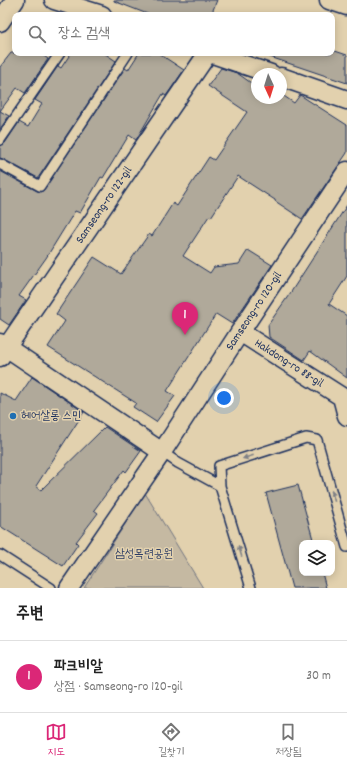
<!DOCTYPE html>
<html lang="ko">
<head>
<meta charset="utf-8">
<style>
  body { margin:0; font-family:Dekko,"Poor Story",sans-serif; background:#f2f2f2; color:#222 }
  .controls { position:absolute; right:12px; bottom:12px; display:grid; overflow:hidden; border-radius:8px; box-shadow:0 2px 10px #0003 }
  .controls button { width:36px; height:36px; display:grid; place-items:center; padding:0; border:0; border-bottom:1px solid #e0e0e0; background:#fff; color:#222; font:20px sans-serif }
  .compass { position:absolute; left:251px; top:68px; width:36px; height:36px; border-radius:50%; background:#fff; box-shadow:0 2px 10px #0003; rotate:176deg }
  .you { position:absolute; left:224px; top:398px; width:14px; height:14px; margin:-10px; border:3px solid #fff; border-radius:50%; background:#1a73e8; box-shadow:0 0 0 6px #1a73e833 }
  .badge { display:grid; place-items:center; width:26px; height:26px; border-radius:50%; background:#db2777; color:#fff; font-size:13px; font-weight:700 }
  .pin { position:absolute; translate:-50% -33px; filter:drop-shadow(0 1px 2px #0008) }
  .pin::after { content:''; position:absolute; top:21px; width:14px; height:12px; background:inherit; clip-path:polygon(0 0,100% 0,50% 100%) }
  .list { margin:0; padding:0; list-style:none }
  h2 { display:flex; justify-content:space-between; align-items:center; height:52px; margin:0; padding:0 16px; font-size:17px }
  h2 small { font-size:13px; font-weight:400; color:#767676 }
  .list li { display:grid; grid-template-columns:26px 1fr auto; gap:12px; align-items:center; box-sizing:border-box; height:72px; padding:0 16px; border-top:1px solid #e0e0e0 }
  .list b { display:block; font-size:15px; white-space:nowrap }
  .list p { margin:0; font-size:13px; white-space:nowrap; color:#767676 }
  .list em { font-size:13px; font-style:normal; color:#767676 }
  .icon { flex:none; width:22px; height:22px; fill:none; stroke:currentColor; stroke-width:2; stroke-linecap:round; stroke-linejoin:round }
  .map { position:relative; flex:none; width:347px; height:588px; overflow:hidden }
  .search { position:absolute; background:#fff; box-shadow:0 2px 10px #0003; left:12px; right:12px; top:12px; height:44px; display:flex; align-items:center; gap:10px; box-sizing:border-box; padding:0 14px; border-radius:8px; color:#767676; font-size:15px }
  .sheet { height:124px; background:#fff }
  nav { display:flex; justify-content:space-around; align-items:center; box-sizing:border-box; height:56px; border-top:1px solid #e0e0e0; background:#fff; font-size:11px; color:#767676 }
  nav a { display:grid; justify-items:center; gap:2px }
  nav .on { color:#db2777 }
  .map>svg:first-child { display:block }
</style>
</head>
<body>
<div class="map">
<svg width="347" height="588" viewBox="0 0 347 588">
  <rect width="100%" height="100%" fill="#e2d1ae"/>
  <filter id="ink" filterUnits="userSpaceOnUse"><feTurbulence type="fractalNoise" baseFrequency=".025" numOctaves="2"/><feDisplacementMap in="SourceGraphic" scale="8" xChannelSelector="R" yChannelSelector="G"/><feConvolveMatrix kernelMatrix="1 2 1 2 8 2 1 2 1" color-interpolation-filters="sRGB"/></filter>
  <g filter="url(#ink)">
    <path fill="#c5b9a2" stroke="#707480" d="M 145,493 L 203,588 L 84,588 Z"/>
    <path fill="#b0a99a" stroke="#1b2f5e" d="M 114,0 L 217,0 L 211,15 L 150,15 L 114,1 Z
      M 332,50 L 347,55 L 347,83 L 267,56 L 268,53 L 332,53 Z
      M 11,53 L 40,53 L 48,59 L 25,93 L 17,88 L 0,111 L 0,67 Z
      M 71,53 L 104,53 L 116,61 L 38,178 L 3,159 L 0,158 L 0,146 L 5,143 L 19,122 L 28,127 L 42,104 L 35,100 L 58,66 L 61,68 Z
      M 139,53 L 158,53 L 184,70 L 166,96 L 163,94 L 136,140 L 129,135 L 103,178 L 101,177 L 80,213 L 75,211 L 46,258 L 19,296 L 26,300 L 9,325 L 0,319 L 0,171 L 37,191 L 40,192 L 43,191 L 125,68 L 128,70 Z
      M 221,68 L 237,73 L 257,87 L 257,98 L 281,98 L 281,94 L 294,103 L 300,95 L 347,125 L 347,153 L 302,219 L 275,201 L 275,200 L 238,176 L 211,217 L 209,216 L 183,256 L 210,273 L 214,267 L 239,264 L 248,250 L 272,265 L 232,324 L 216,314 L 167,391 L 175,396 L 156,422 L 133,407 L 136,403 L 48,347 L 65,321 L 56,314 L 94,257 L 121,274 L 149,234 L 152,236 L 173,203 L 177,206 L 209,157 L 214,160 L 247,112 L 208,86 Z
      M 0,111 L 9,116 L 0,129 Z
      M 347,205 L 347,276 L 329,304 L 347,316 L 347,378 L 310,351 L 304,360 L 269,337 L 268,325 L 291,292 Z
      M 32,377 L 84,412 L 36,486 L 41,490 L 105,427 L 141,451 L 126,472 L 124,470 L 94,510 L 98,513 L 76,542 L 78,544 L 63,566 L 0,526 L 0,393 L 16,401 Z
      M 298,485 L 314,543 L 302,543 L 302,573 L 322,573 L 326,588 L 292,588 L 266,493 Z"/>
    <g fill="none" stroke-linecap="round" stroke-linejoin="round">
      <g stroke="#1b2f5e" stroke-width="12">
        <path id="lane" d="M 0,140 L 60,53
          M 0,164 L 40,186 L 128,53
          M 162,452 L 178,463 L 220,486 L 251,588
          M 220,486 L 219,466 L 306,438 L 317,440 L 347,547
          M 0,555 L 51,588"/>
      </g>
      <g stroke="#1b2f5e" stroke-width="21">
        <g id="street">
          <path d="M 54,0 L 102,15"/>
          <path d="M 329,0 L 347,6"/>
          <path d="M 0,22 L 15,0"/>
          <path d="M 210,53 L 271,74"/>
          <path d="M 281,77 L 347,100"/>
          <path id="s1" d="M 240,332 L 342,397 L 347,416"/>
          <path d="M 0,343 L 162,452"/>
          <path id="s2" d="M 0,357 L 208,53"/>
          <path id="s3" d="M 69,588 L 162,452 L 240,332 L 347,171"/>
        </g>
      </g>
      <use href="#lane" stroke="#e2d1ae" stroke-width="9"/>
      <use href="#street" stroke="#e2d1ae" stroke-width="18"/>
    </g>
    <defs><path id="oneway-solid" d="M-6-.8H1V-3.2L6.5 0L1 3.2V.8H-6Z"/></defs>
    <g fill="#7e8086">
      <use href="#oneway-solid" transform="translate(248 457) rotate(162)"/>
      <use href="#oneway-solid" transform="translate(333 496) rotate(-106)"/>
      <use href="#oneway-solid" transform="translate(240 551) rotate(-107)"/>
    </g>
  </g>
  <circle fill="#1f6fb2" stroke="#e2d1ae" stroke-width="1.5" cx="13" cy="416" r="4"/>
  <g text-anchor="middle" dominant-baseline="central" stroke-width="3" stroke-linejoin="round" paint-order="stroke">
    <g font-size="12" fill="#1b2f5e" stroke="#e2d1ae">
      <text stroke="none"><textPath href="#s2" startOffset="184">Samseong-ro 122-gil</textPath></text>
      <text stroke="none"><textPath href="#s3" startOffset="333">Samseong-ro 120-gil</textPath></text>
      <text stroke="none"><textPath href="#s1" startOffset="58">Hakdong-ro 88-gil</textPath></text>
    </g>
    <g font-size="12" fill="#1b2f5e" stroke="#e2d1ae" text-anchor="start">
      <text x="21" y="416">헤어살롱 스민</text>
    </g>
    <g font-size="12" fill="#2c3d65" stroke="#e2d1ae">
      <text x="144" y="554">삼성목련공원</text>
    </g>
  </g>
</svg>
<div class="controls">
<button><svg class="icon" aria-label="layers" viewBox="0 0 24 24"><path d="M12 4l9 5-9 5-9-5zM3 14l9 5 9-5"/></svg></button>
</div>
<svg class="compass" viewBox="-18 -18 36 36"><path d="M0-13l5 13h-10z" fill="#e53935"/><path d="M0 13l5-13h-10z" fill="#767676"/></svg>
<div class="you"></div>
<div class="pin badge" style="left:185px;top:335px">1</div>
<div class="search"><svg class="icon" aria-label="search" viewBox="0 0 24 24"><circle cx="10" cy="10" r="6"/><path d="M15 15l6 6"/></svg>장소 검색</div>
</div>
<section class="sheet">
<h2>주변<small></small></h2>
<ul class="list">
<li><span class="badge">1</span><div><b>파크비알</b><p>상점 · Samseong-ro 120-gil</p></div><em>30 m</em></li>
</ul>
</section>
<nav>
<a class="on"><svg class="icon" aria-label="map" viewBox="0 0 24 24"><path d="M3 6l6-2 6 2 6-2v14l-6 2-6-2-6 2zM9 4v14M15 6v14"/></svg>지도</a>
<a><svg class="icon" aria-label="directions" viewBox="0 0 24 24"><path d="M12 3l9 9-9 9-9-9zM9 14v-3h6M13 9l2 2-2 2"/></svg>길찾기</a>
<a><svg class="icon" aria-label="saved" viewBox="0 0 24 24"><path d="M7 4h10v16l-5-4-5 4z"/></svg>저장됨</a>
</nav>
</body>
</html>
